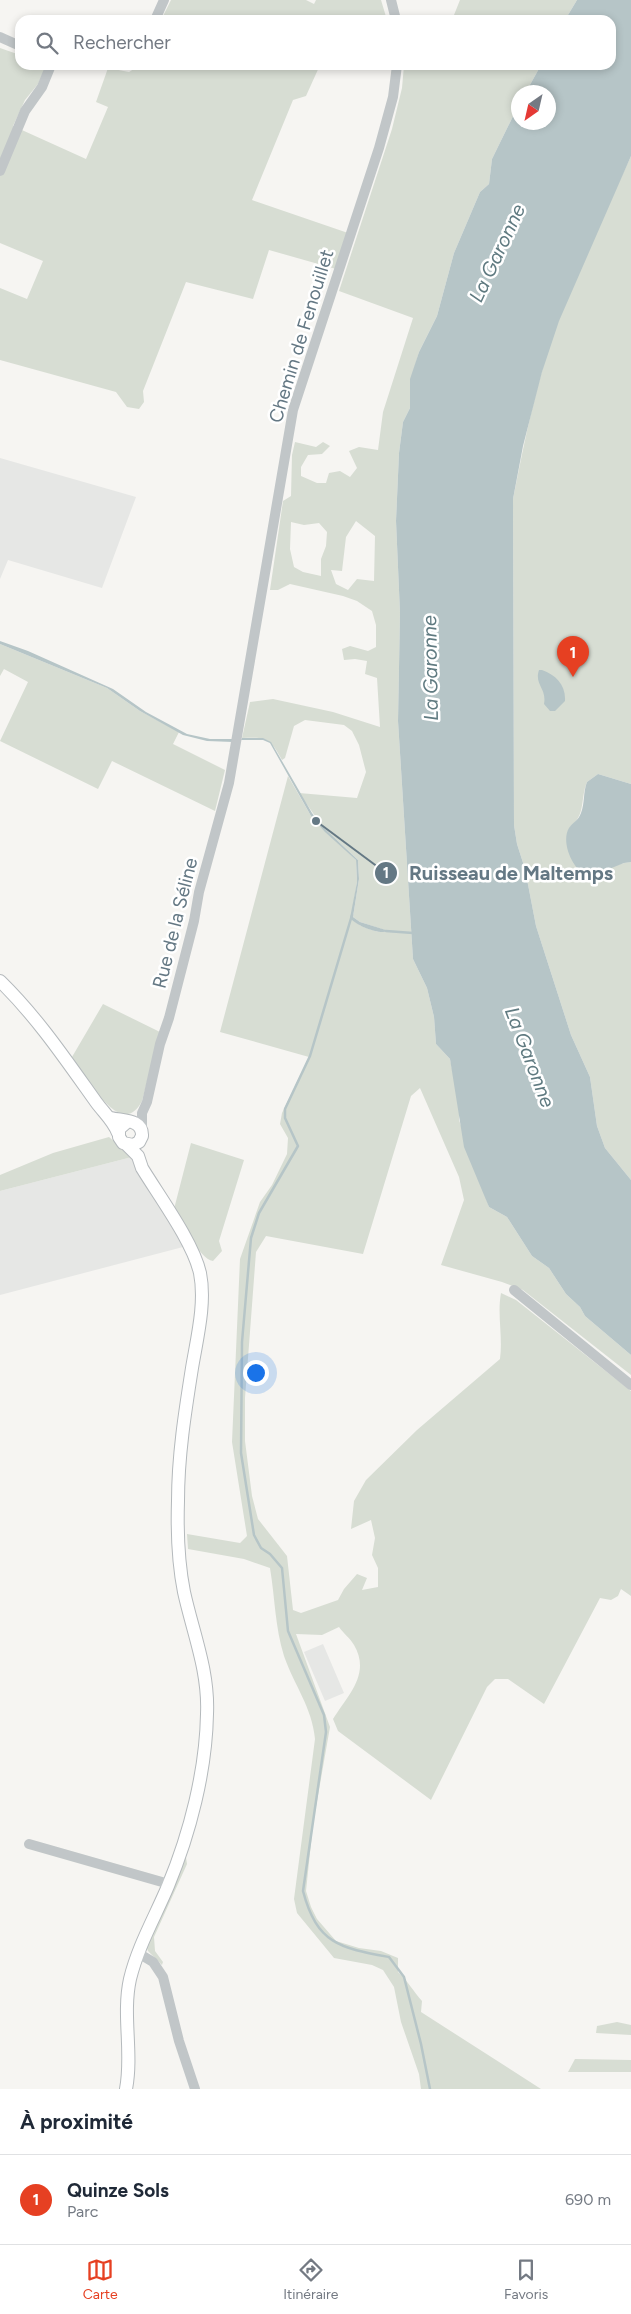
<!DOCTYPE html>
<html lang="fr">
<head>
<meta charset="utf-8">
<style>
  body { margin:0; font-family:Figtree,sans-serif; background:#f2f2f3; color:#1f2937 }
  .compass { position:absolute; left:511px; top:85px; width:45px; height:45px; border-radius:50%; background:#fff; box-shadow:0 2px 8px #0003; rotate:214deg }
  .you { position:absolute; left:255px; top:1372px; width:18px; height:18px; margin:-12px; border:4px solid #fff; border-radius:50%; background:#1a73e8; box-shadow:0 0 0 8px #1a73e833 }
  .badge { display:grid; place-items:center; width:32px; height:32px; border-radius:50%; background:#e64022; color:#fff; font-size:16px; font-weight:700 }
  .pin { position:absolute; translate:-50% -41px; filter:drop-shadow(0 1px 2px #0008) }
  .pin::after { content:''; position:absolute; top:26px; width:18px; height:15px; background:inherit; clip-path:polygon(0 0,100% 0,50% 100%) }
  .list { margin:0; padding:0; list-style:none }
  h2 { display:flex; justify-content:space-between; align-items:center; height:65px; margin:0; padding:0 20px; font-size:21px }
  h2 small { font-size:16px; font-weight:400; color:#747a83 }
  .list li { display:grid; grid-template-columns:32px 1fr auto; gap:15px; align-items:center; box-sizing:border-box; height:90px; padding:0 20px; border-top:1px solid #e0e1e3 }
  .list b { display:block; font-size:19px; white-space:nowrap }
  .list p { margin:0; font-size:16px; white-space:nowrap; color:#747a83 }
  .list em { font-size:16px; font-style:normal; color:#747a83 }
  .icon { flex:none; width:28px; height:28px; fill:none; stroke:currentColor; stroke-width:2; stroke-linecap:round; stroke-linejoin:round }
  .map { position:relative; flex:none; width:631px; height:2089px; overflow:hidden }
  .search { position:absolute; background:#fff; box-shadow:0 2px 8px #0003; left:15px; right:15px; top:15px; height:55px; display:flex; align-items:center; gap:12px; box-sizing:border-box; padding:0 18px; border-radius:15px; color:#747a83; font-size:19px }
  .sheet { height:155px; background:#fff }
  nav { display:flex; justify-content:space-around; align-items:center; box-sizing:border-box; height:70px; border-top:1px solid #e0e1e3; background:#fff; font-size:14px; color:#747a83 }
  nav a { display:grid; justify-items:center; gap:2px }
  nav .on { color:#e64022 }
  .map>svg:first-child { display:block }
</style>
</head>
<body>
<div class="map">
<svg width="631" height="2089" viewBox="0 0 631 2089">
  <rect width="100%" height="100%" fill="#f6f5f2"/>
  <path fill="#e6e7e5" d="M 0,458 L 136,497 L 102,588 L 8,560 L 0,579 Z
    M 132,1157 L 183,1247 L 0,1295 L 0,1191 Z
    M 323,1644 L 344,1693 L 325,1701 L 304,1652 Z"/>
  <path fill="#d7ddd3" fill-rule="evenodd" d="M 171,0 L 306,0 L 314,4 L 316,0 L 381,0 L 387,20 L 161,20 Z
    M 460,0 L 577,0 L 565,20 L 452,20 Z
    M 0,48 L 20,55 L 20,65 L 46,66 L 38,84 L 25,100 L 13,126 L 86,159 L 108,107 L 96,102 L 108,68 L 129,72 L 140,65 L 320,65 L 306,96 L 293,100 L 252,200 L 348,233 L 336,269 L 269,250 L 253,299 L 186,282 L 143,391 L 144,402 L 139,409 L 127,407 L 116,392 L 0,360 L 0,288 L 27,299 L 43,261 L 0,243 Z
    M 404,65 L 541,65 L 526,92 L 518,92 L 518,106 L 492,159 L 489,184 L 480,192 L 454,253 L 437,316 L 419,352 L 411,379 L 410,408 L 403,422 L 399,453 L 396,521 L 400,613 L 398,721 L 413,959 L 427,988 L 434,1017 L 436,1044 L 450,1059 L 459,1103 L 459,1120 L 489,1207 L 507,1217 L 532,1256 L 549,1268 L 566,1294 L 580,1307 L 585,1316 L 631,1355 L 631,1375 L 523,1290 L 502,1282 L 441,1265 L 464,1200 L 459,1177 L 420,1088 L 411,1096 L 363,1254 L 266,1236 L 256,1252 L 245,1398 L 245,1441 L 252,1496 L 258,1519 L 287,1556 L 293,1610 L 301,1613 L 338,1600 L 344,1589 L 357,1574 L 367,1578 L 362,1590 L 378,1587 L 378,1568 L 372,1555 L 375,1538 L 371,1520 L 351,1529 L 354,1501 L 366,1480 L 417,1430 L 500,1359 C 503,1336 497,1315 501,1293 L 516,1300 L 631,1391 L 631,1596 L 621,1589 L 618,1596 L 611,1600 L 600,1598 L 544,1704 L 508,1679 L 495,1679 L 487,1687 L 431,1800 L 338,1731 L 333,1719 C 348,1695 371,1674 354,1645 C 350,1638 343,1633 339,1627 L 322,1635 L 296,1634 L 330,1727 L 313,1824 L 306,1891 L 311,1907 L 317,1919 L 336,1941 L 359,1948 L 381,1951 L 398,1958 L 398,1972 C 408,1981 413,1991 422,2001 L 421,2012 L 541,2089 L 421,2089 L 419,2074 L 401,2022 L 394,1987 L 383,1970 L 372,1965 L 334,1958 L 297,1913 L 294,1899 L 315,1739 C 312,1707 294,1685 284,1656 C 275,1627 275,1598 270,1568 L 244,1559 L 188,1549 L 187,1534 L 240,1543 L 247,1536 L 232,1442 L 240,1259 L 260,1202 L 272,1185 L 287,1154 L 288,1138 L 280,1124 L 282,1113 L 309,1057 L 220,1032 L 288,776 L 311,816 L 356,860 L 357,882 L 351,918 C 356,925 379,935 388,931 L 360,922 L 353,917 L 359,879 L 358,860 L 322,826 L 299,793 L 357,798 L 366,772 L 359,745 L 352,731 L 344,725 L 305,720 L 294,726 L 285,758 L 282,760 C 270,738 267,737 242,738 L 250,702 L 273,699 L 333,712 L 380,727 L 377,678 L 365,674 L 367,661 L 355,659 L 344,660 L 342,649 L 350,646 L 368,651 L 376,647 L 376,625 L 372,611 L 357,601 L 343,596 L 290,584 L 278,590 L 270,590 L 283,501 L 291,496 L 292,455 L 295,442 L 316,447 L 323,442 L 330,446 L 322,454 L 308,455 L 301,467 L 301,476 L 317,483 L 326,483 L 329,473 L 340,471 L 350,477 L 357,468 L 349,451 L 359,447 L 378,450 L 383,412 L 413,318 L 339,291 L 392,129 L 402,88 ZM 356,521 L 375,536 L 374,581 L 357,579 L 348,590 L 336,584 L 331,570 L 342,571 L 346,537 ZM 291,522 L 304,525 L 319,523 L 327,532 L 326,546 L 321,559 L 321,576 L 303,572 L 294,567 L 290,549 Z
    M 631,156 L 631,784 L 598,774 L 587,782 C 580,799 586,815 570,827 L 595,876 C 606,869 618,863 631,862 L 631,1180 L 605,1148 L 597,1126 L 590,1077 L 571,1035 L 536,926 L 525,869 L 517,844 L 514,825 L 513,499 C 525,439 537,377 559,319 C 581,264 606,210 631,156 Z
    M 0,644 L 107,688 L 140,711 L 179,732 L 173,744 L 225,770 L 215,811 L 112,761 L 98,789 L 0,741 L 28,682 L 4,669 L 0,676 Z
    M 103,1004 L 160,1032 L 142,1101 C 121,1142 86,1076 72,1057 Z
    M 109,1137 L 132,1157 L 0,1191 L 0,1175 L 53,1153 Z
    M 191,1143 L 244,1160 L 219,1241 L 222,1251 L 213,1261 C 199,1259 182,1221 174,1209 Z
    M 185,1851 L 187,1864 L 154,1937 L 155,1951 L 163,1962 L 162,1965 L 148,1951 L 146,1946 Z
    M 617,2022 L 631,2025 L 631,2035 L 596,2033 L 597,2026 Z
    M 575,2059 L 631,2060 L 631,2072 L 568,2072 Z"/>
  <path fill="#b6c5c7" d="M 577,0 L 631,0 L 631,156 L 559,321 L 542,372 L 523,446 L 513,499 L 514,825 L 517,844 L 525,869 L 536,926 L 571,1035 L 590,1077 L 597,1126 L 605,1148 L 631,1180 L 631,1355 L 585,1316 L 580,1307 L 566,1294 L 549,1268 L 532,1256 L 507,1217 L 489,1207 L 464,1147 L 450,1059 L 436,1044 L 434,1017 L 427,988 L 413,959 L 398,721 L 400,613 L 396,521 L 399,453 L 403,422 L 410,408 L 410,379 L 419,352 L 437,316 L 454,253 L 480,192 L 489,184 L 492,159 L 518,106 L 518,122 L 548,122 L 548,92 L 526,92 L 541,65 L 611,65 L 611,20 L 565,20 Z
    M 0,641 L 28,651 L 113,689 L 146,712 L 187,734 L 210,739 L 234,739 L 233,742 L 207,741 L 183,735 L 140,711 L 107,688 L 0,644 Z
    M 539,670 L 542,670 C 556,675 566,685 565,701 L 555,711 L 550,711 L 544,704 C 547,688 534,685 539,670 Z
    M 242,738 L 263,738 L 271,742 L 312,813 L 322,826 L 358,860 L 359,879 L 353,917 L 360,922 L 389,931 C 379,935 357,926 350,918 L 357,882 L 356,860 L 325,832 L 311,816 L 270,743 L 263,740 L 241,740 Z
    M 598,774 L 631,784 L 631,862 L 624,863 L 589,877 C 574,872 560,843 569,828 C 573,822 578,821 581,813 C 585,803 583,792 587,782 Z"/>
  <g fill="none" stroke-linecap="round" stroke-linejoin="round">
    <path stroke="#b6c5c7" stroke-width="2.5" d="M 352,915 L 310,1056 L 285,1109 L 285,1118 L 298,1146 L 259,1213 L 251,1238 L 242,1342 L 241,1453 L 254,1535 L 261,1548 L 270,1554 L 282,1568 L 288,1631 L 324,1715 L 326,1732 L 303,1891 C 317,1944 340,1948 389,1957 L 404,1977 L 421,2044 L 430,2089
      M 386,931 L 413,933"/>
    <g stroke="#b4b9bc" stroke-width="14">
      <path id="major" d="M 0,981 C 37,1017 66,1060 96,1102 C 104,1113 113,1120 118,1133
        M 111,1118 C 123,1121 143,1119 142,1136 L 139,1142 L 133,1145 L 123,1143 L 119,1137 L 119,1129 L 127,1122
        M 126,2089 C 133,2053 122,2015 130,1979 C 138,1946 155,1917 168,1886 C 190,1833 206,1771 207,1714 C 209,1671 193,1633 184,1592 C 178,1562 177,1532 178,1501 C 178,1456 185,1412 192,1368 C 197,1338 206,1303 200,1273 C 193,1242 159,1196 142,1168 L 138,1156 L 127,1145"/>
    </g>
    <path stroke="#c1c6c8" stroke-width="10" d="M 391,0 L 396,20
      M 155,20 L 164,0
      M 0,37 L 20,46
      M 0,171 L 25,111 L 42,87 L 51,65
      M 142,1129 L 142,1113 L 147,1102 L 160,1044 L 169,1018 L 194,921 L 199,892 L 229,783 L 293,410 L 379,148 L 393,97 L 397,65
      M 514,1290 L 631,1385
      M 29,1844 L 169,1884
      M 138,1953 L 153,1962 L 163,1977 L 179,2041 L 195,2089"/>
    <use href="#major" stroke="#fff" stroke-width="12"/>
  </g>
  <g text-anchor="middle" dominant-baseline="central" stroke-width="5" stroke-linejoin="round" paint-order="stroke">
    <g font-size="19" fill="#647884" stroke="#fff">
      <text transform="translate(301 336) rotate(-73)">Chemin de Fenouillet</text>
      <text transform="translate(175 923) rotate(-76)">Rue de la Séline</text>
    </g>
    <g font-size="20" font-style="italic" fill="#5f7a80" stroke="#fff">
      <text transform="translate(497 253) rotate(-65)">La Garonne</text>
      <text transform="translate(430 668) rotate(-91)">La Garonne</text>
      <text transform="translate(530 1057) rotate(69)">La Garonne</text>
    </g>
  </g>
  <path fill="none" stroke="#647884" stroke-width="2" d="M316 821L386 873"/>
  <g fill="#647884" stroke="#fff" stroke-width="2">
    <circle cx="316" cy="821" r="5"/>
    <circle cx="386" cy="873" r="12"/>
  </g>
  <g font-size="15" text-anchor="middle" font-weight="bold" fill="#fff">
    <text x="386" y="878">1</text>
  </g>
  <g font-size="20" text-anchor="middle" font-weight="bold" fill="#647884" stroke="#fff" stroke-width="5" stroke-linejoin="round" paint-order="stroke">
    <text x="511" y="880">Ruisseau de Maltemps</text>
  </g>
</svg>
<svg class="compass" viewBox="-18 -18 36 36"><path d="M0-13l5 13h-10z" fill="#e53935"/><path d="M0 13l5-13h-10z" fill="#747a83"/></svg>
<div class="you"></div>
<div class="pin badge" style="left:573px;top:677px">1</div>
<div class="search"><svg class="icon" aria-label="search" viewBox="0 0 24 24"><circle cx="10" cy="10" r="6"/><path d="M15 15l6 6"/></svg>Rechercher</div>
</div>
<section class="sheet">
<h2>À proximité<small></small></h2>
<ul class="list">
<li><span class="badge">1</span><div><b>Quinze Sols</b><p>Parc</p></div><em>690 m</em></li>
</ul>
</section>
<nav>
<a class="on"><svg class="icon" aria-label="map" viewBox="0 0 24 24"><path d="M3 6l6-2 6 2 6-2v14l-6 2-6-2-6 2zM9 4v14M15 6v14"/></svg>Carte</a>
<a><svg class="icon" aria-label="directions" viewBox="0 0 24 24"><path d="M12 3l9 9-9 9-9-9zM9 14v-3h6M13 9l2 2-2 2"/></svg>Itinéraire</a>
<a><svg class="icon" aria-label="saved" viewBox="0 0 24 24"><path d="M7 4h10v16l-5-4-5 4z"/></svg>Favoris</a>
</nav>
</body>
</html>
